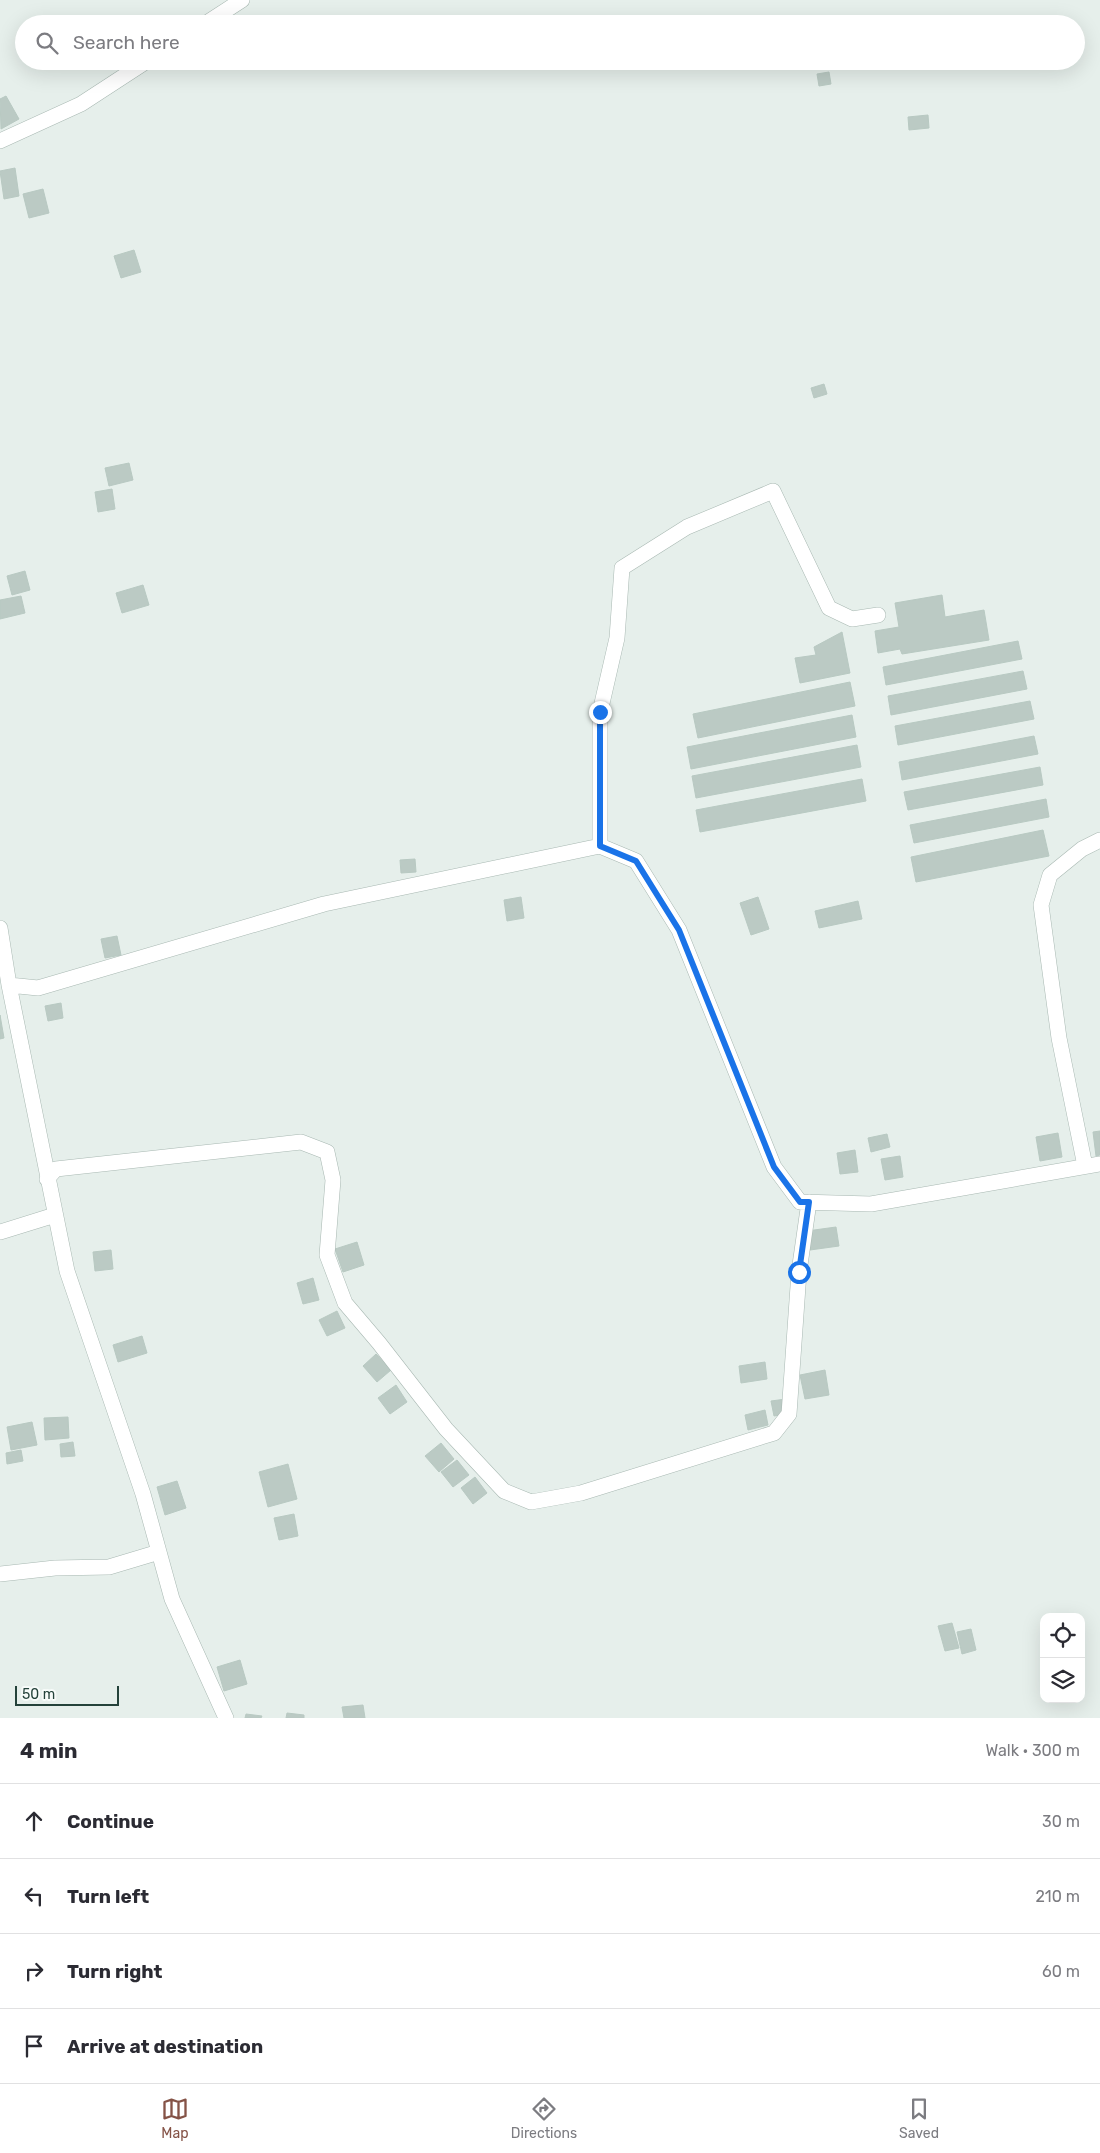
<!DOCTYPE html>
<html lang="en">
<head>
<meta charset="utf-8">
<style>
  body { margin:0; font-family:Rubik,sans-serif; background:#f7f7f7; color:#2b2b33 }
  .controls { position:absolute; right:15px; bottom:15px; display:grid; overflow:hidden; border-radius:10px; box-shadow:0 5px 20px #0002 }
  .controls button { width:45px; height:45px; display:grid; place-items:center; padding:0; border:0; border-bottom:1px solid #e1e1e2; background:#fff; color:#2b2b33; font:25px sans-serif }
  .scale { position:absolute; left:15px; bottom:12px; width:104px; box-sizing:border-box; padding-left:5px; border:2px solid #24423a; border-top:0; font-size:14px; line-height:18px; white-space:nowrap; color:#24423a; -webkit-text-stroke:4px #f7fbf9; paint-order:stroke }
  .stop { position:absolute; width:15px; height:15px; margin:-11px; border:4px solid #1a73e8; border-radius:50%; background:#fff }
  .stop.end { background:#1a73e8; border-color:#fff; box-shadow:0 1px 5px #0008 }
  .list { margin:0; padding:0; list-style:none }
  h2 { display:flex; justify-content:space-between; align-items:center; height:65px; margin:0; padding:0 20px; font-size:21px }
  h2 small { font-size:16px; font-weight:400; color:#7c7c81 }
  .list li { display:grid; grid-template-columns:32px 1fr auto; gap:15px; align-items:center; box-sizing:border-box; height:75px; padding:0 20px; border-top:1px solid #e1e1e2 }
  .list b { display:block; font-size:19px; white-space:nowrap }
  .list em { font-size:16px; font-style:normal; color:#7c7c81 }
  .icon { flex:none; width:28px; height:28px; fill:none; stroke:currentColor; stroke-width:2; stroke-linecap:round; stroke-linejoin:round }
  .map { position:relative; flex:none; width:1100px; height:1718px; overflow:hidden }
  .search { position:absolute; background:#fff; box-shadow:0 5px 20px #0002; left:15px; right:15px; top:15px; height:55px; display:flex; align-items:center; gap:12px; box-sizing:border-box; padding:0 18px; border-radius:28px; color:#7c7c81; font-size:19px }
  .sheet { height:365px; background:#fff }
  nav { display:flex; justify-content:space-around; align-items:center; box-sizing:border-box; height:70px; border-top:1px solid #e1e1e2; background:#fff; font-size:14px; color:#7c7c81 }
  nav a { display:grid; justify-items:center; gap:2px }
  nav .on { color:#855347 }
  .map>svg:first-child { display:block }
</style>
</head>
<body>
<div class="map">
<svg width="1100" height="1718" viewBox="0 0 1100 1718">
  <rect width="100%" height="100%" fill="#e6efeb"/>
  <path fill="#bbcac4" stroke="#b8c9c2" d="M 829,72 L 831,84 L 819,86 L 817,74 Z
    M 6,96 L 19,119 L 1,129 L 0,99 Z
    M 928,115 L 929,128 L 909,130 L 908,117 Z
    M 15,168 L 19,196 L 4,199 L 0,171 Z
    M 43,189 L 49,213 L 29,218 L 23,194 Z
    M 134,250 L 141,272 L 121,278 L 114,256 Z
    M 824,384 L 827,394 L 814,398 L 811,388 Z
    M 129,463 L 133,480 L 109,486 L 105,468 Z
    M 112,489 L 115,509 L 98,512 L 95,492 Z
    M 25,571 L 30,590 L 12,595 L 7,576 Z
    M 143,585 L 149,605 L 122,613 L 116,593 Z
    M 942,595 L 945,617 L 984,610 L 989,640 L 902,654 L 900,649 L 878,653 L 875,631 L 899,627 L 895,603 Z
    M 21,596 L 25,613 L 0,619 L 0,600 Z
    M 842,632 L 850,673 L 800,683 L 795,658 L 816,655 L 814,647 Z
    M 1018,641 L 1022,659 L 886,685 L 883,667 Z
    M 1023,671 L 1027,689 L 891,715 L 888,696 Z
    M 850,682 L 855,706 L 698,738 L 693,714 Z
    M 1030,701 L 1034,719 L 898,745 L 895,726 Z
    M 852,715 L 856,737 L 691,769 L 687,747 Z
    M 1034,736 L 1038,754 L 902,780 L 899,762 Z
    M 857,745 L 861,767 L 696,798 L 692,776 Z
    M 1040,767 L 1043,785 L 908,810 L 904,792 Z
    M 862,779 L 866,801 L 700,832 L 696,810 Z
    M 1046,799 L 1049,817 L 914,843 L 910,825 Z
    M 1043,830 L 1049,856 L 916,882 L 911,857 Z
    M 415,859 L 416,872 L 401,873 L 400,860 Z
    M 521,897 L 524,918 L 507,921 L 504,900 Z
    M 758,897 L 769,929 L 751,935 L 740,903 Z
    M 858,901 L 862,919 L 819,928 L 815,911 Z
    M 117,936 L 121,955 L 105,958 L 101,939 Z
    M 61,1003 L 63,1018 L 48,1021 L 45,1006 Z
    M 0,1015 L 4,1038 L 0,1039 Z
    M 1100,1131 L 1100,1155 L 1096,1156 L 1093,1132 Z
    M 1058,1133 L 1062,1157 L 1040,1161 L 1036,1137 Z
    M 887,1134 L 890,1147 L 871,1152 L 868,1138 Z
    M 855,1150 L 858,1172 L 840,1174 L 837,1153 Z
    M 900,1156 L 903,1177 L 885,1180 L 881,1159 Z
    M 836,1227 L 839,1246 L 810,1250 L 807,1231 Z
    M 357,1242 L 364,1265 L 343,1272 L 335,1249 Z
    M 111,1250 L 113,1269 L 95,1271 L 93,1252 Z
    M 313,1278 L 319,1300 L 303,1304 L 297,1283 Z
    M 337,1311 L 345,1328 L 327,1336 L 319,1320 Z
    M 142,1336 L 147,1353 L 118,1362 L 113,1345 Z
    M 376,1354 L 391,1370 L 377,1382 L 363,1366 Z
    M 765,1362 L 767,1379 L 741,1383 L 739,1366 Z
    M 825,1370 L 829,1395 L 805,1399 L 800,1375 Z
    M 396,1385 L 407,1402 L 390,1414 L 378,1398 Z
    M 786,1399 L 788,1414 L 774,1416 L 771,1401 Z
    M 765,1410 L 768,1425 L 748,1430 L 745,1415 Z
    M 68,1417 L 69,1438 L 45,1440 L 44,1418 Z
    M 32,1422 L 37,1445 L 11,1450 L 7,1427 Z
    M 73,1442 L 75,1456 L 61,1457 L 60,1444 Z
    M 441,1443 L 454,1459 L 439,1472 L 425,1456 Z
    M 21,1450 L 23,1461 L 7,1464 L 6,1453 Z
    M 457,1460 L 469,1475 L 453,1487 L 441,1472 Z
    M 288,1464 L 297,1499 L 268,1507 L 259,1472 Z
    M 475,1477 L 487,1493 L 473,1504 L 461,1488 Z
    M 177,1481 L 186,1508 L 165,1515 L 157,1487 Z
    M 294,1514 L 298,1536 L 279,1540 L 274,1518 Z
    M 952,1623 L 959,1648 L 945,1651 L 938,1626 Z
    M 971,1629 L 976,1650 L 962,1654 L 957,1632 Z
    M 240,1660 L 247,1684 L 224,1691 L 217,1667 Z
    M 363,1705 L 365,1718 L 344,1718 L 342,1707 Z
    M 287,1713 L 304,1715 L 304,1718 L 286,1718 Z
    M 246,1714 L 262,1716 L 261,1718 L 245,1718 Z"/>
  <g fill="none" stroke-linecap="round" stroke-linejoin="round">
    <g stroke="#a8b8b2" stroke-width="16">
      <path id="minor" d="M 205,24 L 242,0
        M 0,141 L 81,104 L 147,61
        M 600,846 L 600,712 L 617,638 L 622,568 L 687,527 L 773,491 L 829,608 L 852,619 L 878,615
        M 0,928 L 9,985 L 67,1271 L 143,1494 L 172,1599 L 226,1718
        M 9,985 L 38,988 L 324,904 L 600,846 L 636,861 L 679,930 L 774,1167 L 800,1202 L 871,1204 L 1100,1164
        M 1085,1166 L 1059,1038 L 1041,905 L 1050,875 L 1082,849 L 1100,840
        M 47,1179 L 56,1169 L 301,1142 L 327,1152 L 333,1180 L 327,1255 L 345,1303 L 379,1343 L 446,1429 L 504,1491 L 531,1502 L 581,1493 L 774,1433 L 789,1414 L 799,1272 L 809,1202
        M 0,1232 L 55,1215
        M 0,1574 L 55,1568 L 109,1567 L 159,1552"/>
    </g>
    <use href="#minor" stroke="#fff" stroke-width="15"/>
  </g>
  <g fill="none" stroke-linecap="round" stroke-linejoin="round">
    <path stroke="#1a73e8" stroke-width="6" d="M 600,712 L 600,846 L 636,861 L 679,930 L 774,1167 L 800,1202 L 809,1202 L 799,1272"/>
  </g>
</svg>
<div class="controls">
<button><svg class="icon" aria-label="locate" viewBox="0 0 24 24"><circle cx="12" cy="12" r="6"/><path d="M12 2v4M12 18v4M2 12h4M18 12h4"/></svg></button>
<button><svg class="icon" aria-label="layers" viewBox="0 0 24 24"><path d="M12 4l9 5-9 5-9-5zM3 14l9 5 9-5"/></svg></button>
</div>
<div class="scale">50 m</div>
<div class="stop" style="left:799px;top:1272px"></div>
<div class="stop end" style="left:600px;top:712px"></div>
<div class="search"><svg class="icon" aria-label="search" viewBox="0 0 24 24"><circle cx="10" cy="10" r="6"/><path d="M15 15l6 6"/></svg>Search here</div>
</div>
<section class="sheet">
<h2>4 min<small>Walk · 300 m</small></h2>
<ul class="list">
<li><svg class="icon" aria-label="ahead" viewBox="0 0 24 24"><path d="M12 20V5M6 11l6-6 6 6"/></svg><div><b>Continue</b></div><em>30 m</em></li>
<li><svg class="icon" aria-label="left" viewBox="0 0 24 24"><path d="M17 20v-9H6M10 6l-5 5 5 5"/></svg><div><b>Turn left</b></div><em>210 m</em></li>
<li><svg class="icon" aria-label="right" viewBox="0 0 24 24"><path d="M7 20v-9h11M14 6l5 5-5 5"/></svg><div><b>Turn right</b></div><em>60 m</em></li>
<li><svg class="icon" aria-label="arrive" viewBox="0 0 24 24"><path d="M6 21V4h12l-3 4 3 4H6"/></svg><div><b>Arrive at destination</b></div></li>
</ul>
</section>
<nav>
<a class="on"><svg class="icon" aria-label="map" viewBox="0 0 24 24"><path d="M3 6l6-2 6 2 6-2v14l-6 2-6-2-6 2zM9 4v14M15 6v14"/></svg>Map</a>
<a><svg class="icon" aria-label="directions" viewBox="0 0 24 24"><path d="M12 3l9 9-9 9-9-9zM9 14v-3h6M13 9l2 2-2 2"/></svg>Directions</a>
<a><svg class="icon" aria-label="saved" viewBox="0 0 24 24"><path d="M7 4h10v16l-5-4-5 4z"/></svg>Saved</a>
</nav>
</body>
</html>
